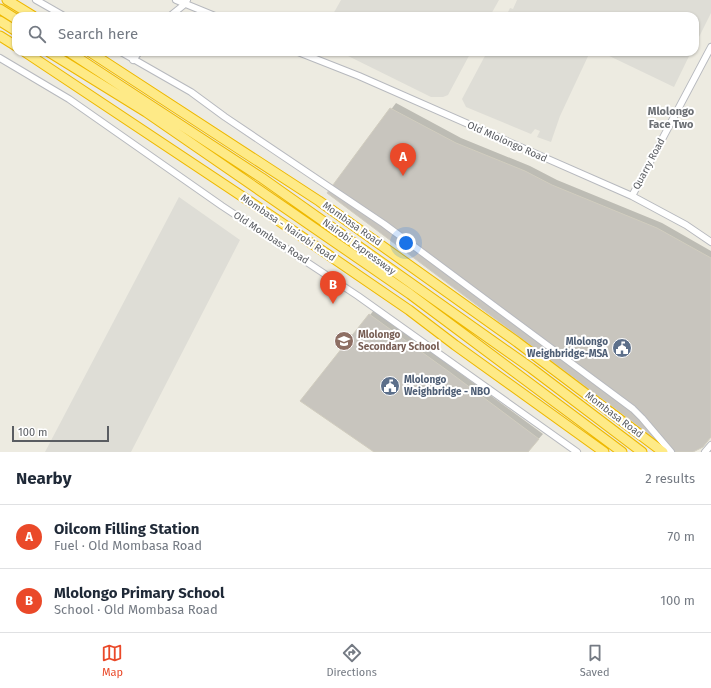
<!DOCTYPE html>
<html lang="en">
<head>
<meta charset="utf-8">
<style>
  body { margin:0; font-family:"Fira Sans",sans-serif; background:#f2f2f3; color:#1f2937 }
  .scale { position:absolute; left:12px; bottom:10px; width:97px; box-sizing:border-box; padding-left:4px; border:2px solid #5a5d62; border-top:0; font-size:11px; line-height:14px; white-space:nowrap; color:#5a5d62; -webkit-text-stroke:3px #fff; paint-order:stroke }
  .you { position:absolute; left:406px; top:243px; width:14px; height:14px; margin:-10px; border:3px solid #fff; border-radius:50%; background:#1a73e8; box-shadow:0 0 0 6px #1a73e833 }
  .badge { display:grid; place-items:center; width:26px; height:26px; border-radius:50%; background:#ea4929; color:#fff; font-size:13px; font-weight:700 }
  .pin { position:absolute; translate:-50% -33px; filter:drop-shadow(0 1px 2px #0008) }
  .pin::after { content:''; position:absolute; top:21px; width:14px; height:12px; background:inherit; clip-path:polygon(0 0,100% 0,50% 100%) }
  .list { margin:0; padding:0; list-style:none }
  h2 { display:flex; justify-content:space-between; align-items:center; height:52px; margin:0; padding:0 16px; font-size:17px }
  h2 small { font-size:13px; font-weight:400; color:#747a83 }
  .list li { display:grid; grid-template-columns:26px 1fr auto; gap:12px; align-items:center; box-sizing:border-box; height:64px; padding:0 16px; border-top:1px solid #e0e1e3 }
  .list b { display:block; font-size:15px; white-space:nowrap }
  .list p { margin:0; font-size:13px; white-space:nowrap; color:#747a83 }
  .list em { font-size:13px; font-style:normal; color:#747a83 }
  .icon { flex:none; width:22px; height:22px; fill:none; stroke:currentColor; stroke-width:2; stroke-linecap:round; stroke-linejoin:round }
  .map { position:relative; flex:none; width:711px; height:452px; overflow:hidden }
  .search { position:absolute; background:#fff; box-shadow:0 1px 3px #0004; left:12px; right:12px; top:12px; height:44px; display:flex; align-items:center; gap:10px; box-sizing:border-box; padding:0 14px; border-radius:12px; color:#747a83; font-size:15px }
  .sheet { height:180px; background:#fff }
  nav { display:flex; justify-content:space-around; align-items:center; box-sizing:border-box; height:56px; border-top:1px solid #e0e1e3; background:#fff; font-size:11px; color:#747a83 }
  nav a { display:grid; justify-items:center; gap:2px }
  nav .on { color:#ea4929 }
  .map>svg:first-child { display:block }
</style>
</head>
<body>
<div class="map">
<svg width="711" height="452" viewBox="0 0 711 452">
  <rect width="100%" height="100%" fill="#edebe1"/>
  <path fill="#deddd6" d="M 341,0 L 499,0 L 490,16 L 332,16 Z
    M 517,0 L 711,0 L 711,13 L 695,45 L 695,16 L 506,16 L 510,8 L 513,9 Z
    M 340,52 L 471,52 L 448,95 L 443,97 L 431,97 Z
    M 487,52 L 590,52 L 560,116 L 551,142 L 537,137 L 540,131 L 535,129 L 531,134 L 466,107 L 462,99 Z
    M 601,52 L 691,52 L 674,87 Z
    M 179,197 L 240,240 L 131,452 L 45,452 Z"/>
  <path fill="#0003" d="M 396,103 L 461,138 L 530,166 L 557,180 L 662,223 L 711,251 L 711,437 L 691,452 L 675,452 L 328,193 Z
    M 374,310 L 543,434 L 527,452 L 376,452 L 370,315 Z"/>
  <path fill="#c8c5be" stroke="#d1cdbf" d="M 390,108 L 456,143 L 525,171 L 552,185 L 657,228 L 711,258 L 711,437 L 703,447 L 693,452 L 673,452 L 327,193 Z
    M 369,314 L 448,371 L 539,439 L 528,452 L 374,452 L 300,401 Z"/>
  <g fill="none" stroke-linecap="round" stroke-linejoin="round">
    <g stroke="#b7b9be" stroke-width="8">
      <path id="minor" d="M 36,0 L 64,16
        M 176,0 L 215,16
        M 170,16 L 185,4 L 187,0
        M 121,52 L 191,92 L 225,117 L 384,224 L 633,409 L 642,418 L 671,452
        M 298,52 L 359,76 L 632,196 L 686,225 L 711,242
        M 0,58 L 69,99 L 222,206 L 358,296 L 577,452
        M 133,60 L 139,52
        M 632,196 L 711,47
        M 705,452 L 711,445"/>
    </g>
    <g stroke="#eeb800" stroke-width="11">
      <path id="highway" d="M 7,0 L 33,16
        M 0,9 L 16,19
        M 0,21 L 16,31
        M 0,36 L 16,46
        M 25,52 L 276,219 L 409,310 L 455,345 L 604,452
        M 49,52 L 146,112 L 410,294 L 622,452
        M 69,52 L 262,178 L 531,368 L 642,452
        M 90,52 L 319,201 L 517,342 L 663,452"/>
    </g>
    <use href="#minor" stroke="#fff" stroke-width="6"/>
    <use href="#highway" stroke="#feea87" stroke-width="9"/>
  </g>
  <defs>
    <g id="school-disc" transform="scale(1)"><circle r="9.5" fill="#8d6e63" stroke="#fff"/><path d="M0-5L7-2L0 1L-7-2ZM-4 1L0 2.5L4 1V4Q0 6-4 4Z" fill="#fff"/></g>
    <g id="civic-disc" transform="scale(1)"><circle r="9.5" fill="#5c6f8a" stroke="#fff"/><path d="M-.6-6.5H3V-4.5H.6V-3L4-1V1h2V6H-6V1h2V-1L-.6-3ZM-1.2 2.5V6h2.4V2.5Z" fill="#fff"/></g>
  </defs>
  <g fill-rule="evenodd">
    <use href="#school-disc" x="344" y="341"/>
    <use href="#civic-disc" x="622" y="348"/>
    <use href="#civic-disc" x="390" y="386"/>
  </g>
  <g text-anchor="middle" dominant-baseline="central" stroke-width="4" stroke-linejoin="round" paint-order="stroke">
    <g font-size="10" fill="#5a5d62" stroke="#fff">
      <text transform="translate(507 142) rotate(24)">Old Mlolongo Road</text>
      <text transform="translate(649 164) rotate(-62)">Quarry Road</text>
      <text transform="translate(352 224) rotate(35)">Mombasa Road</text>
      <text transform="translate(288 228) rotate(34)">Mombasa - Nairobi Road</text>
      <text transform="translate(271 238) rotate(33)">Old Mombasa Road</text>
      <text transform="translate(359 247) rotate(36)">Nairobi Expressway</text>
      <text transform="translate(614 415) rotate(37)">Mombasa Road</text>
    </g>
    <g font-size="10" font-weight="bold" fill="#785e54" stroke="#fff" text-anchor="start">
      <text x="358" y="335">Mlolongo<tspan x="358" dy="12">Secondary School</tspan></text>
    </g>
    <g font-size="10" font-weight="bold" fill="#4e5e75" stroke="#fff" text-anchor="end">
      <text x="608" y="342">Mlolongo<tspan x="608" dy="12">Weighbridge-MSA</tspan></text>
      <text x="404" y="380" text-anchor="start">Mlolongo<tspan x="404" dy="12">Weighbridge - NBO</tspan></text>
    </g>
    <g font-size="11" font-weight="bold" fill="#6b6f74" stroke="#fff">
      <text x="671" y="111">Mlolongo<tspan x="671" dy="13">Face Two</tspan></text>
    </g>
  </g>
</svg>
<div class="scale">100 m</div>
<div class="you"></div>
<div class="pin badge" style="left:403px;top:176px">A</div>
<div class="pin badge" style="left:333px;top:304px">B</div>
<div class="search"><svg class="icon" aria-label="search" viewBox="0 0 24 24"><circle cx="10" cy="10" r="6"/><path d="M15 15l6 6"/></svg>Search here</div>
</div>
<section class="sheet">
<h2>Nearby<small>2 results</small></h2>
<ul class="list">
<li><span class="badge">A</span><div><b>Oilcom Filling Station</b><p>Fuel · Old Mombasa Road</p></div><em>70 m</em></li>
<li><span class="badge">B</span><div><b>Mlolongo Primary School</b><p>School · Old Mombasa Road</p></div><em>100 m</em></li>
</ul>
</section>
<nav>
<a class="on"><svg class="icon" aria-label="map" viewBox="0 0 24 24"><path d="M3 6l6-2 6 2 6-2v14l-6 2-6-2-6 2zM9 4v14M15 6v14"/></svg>Map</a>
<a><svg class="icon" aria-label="directions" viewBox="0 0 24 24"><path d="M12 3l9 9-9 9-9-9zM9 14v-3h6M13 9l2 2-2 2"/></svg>Directions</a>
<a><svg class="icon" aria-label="saved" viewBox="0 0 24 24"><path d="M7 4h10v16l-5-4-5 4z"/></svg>Saved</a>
</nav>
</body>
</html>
